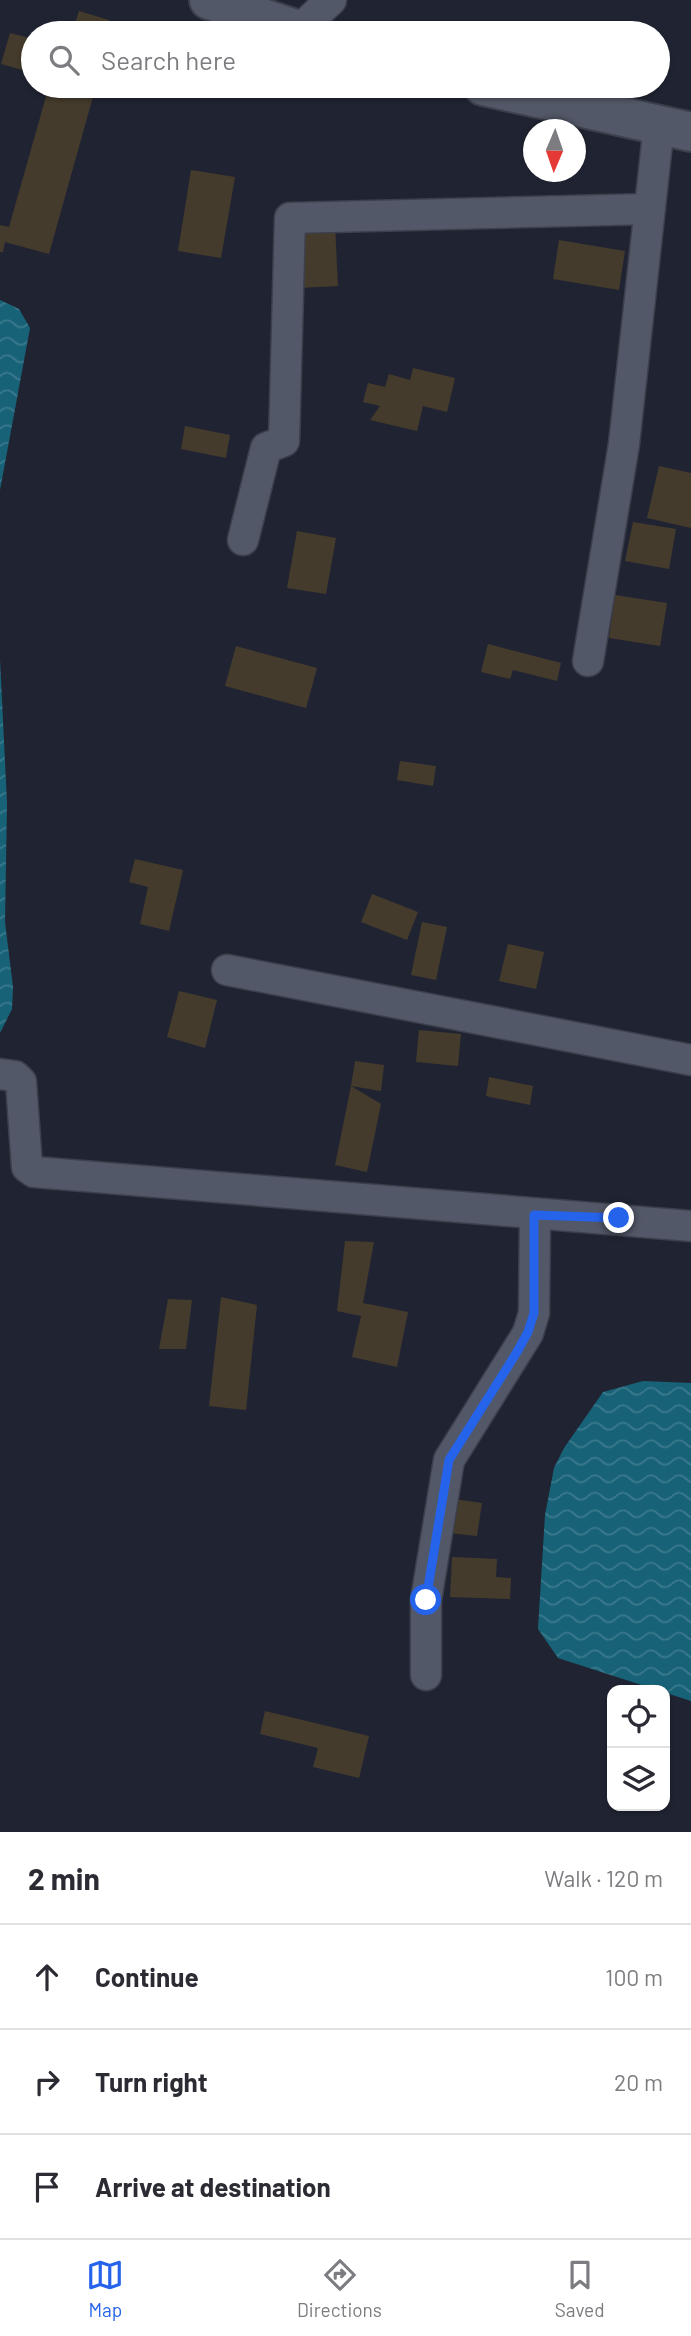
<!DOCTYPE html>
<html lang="en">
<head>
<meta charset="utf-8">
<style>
  body { margin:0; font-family:Barlow,sans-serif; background:#f2f2f3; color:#2b2b33 }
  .controls { position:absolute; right:21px; bottom:21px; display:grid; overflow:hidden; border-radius:14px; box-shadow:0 2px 5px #0004 }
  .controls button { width:63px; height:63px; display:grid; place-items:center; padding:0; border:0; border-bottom:2px solid #e1e1e2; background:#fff; color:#2b2b33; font:35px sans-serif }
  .compass { position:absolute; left:523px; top:119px; width:63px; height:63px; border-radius:50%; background:#fff; box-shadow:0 2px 5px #0004; rotate:182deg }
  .stop { position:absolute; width:21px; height:21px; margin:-16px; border:5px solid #2563eb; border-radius:50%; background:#fff }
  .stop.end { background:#2563eb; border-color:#fff; box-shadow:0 2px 7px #0008 }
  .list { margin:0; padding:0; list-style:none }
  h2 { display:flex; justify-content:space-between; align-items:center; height:91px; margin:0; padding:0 28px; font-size:30px }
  h2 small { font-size:23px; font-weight:400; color:#7c7c81 }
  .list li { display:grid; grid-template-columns:46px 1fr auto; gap:21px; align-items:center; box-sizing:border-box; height:105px; padding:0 28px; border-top:2px solid #e1e1e2 }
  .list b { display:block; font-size:26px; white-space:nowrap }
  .list em { font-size:23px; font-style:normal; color:#7c7c81 }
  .icon { flex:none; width:38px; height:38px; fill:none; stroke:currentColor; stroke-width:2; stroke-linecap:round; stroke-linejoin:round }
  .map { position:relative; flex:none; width:691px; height:1832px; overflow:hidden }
  .search { position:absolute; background:#fff; box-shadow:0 2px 5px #0004; left:21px; right:21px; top:21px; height:77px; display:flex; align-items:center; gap:18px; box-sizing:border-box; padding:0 24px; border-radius:38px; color:#7c7c81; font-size:26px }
  .sheet { height:406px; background:#fff }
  nav { display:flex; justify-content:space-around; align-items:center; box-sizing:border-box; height:98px; border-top:2px solid #e1e1e2; background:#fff; font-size:19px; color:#7c7c81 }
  nav a { display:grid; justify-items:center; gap:4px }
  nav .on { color:#2563eb }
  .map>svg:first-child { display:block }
</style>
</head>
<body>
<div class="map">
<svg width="691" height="1832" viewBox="0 0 691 1832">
  <defs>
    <pattern id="water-waves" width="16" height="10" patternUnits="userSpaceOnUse" patternTransform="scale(1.75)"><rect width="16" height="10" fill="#186278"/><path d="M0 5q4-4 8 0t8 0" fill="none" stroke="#3a798c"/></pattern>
  </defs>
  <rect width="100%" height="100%" fill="#202432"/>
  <path fill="url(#water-waves)" d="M 0,300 L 19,309 L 30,328 L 0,490 Z
    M 0,659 L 7,803 L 5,922 L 13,987 L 12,1009 L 0,1033 Z
    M 643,1381 L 691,1383 L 691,1701 L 558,1658 L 538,1629 L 545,1515 L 554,1468 L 564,1448 L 603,1392 Z"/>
  <path fill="#443b2c" d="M 79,11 L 109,20 L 105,33 L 72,33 Z
    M 10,33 L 33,39 L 33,73 L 1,64 Z
    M 49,86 L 96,86 L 49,254 L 5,242 L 3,252 L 0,252 L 0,225 L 9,227 Z
    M 191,170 L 235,177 L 221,258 L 178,251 Z
    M 335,225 L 338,286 L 298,288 L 296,226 Z
    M 559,240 L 625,251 L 619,290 L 553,279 Z
    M 413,368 L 455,378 L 447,412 L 423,406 L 417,431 L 370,420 L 380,406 L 363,402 L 368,383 L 385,387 L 389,374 L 410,380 Z
    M 185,426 L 230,435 L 226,458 L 181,449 Z
    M 659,466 L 691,473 L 691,528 L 647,518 Z
    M 633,522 L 676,529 L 669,569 L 625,561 Z
    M 297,531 L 336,538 L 326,594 L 287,588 Z
    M 615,595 L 667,603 L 660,646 L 609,638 Z
    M 488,644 L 561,663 L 557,681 L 513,670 L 510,679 L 481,672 Z
    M 236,646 L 317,668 L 306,708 L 225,686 Z
    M 400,761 L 436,766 L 433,786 L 397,780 Z
    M 135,859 L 183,870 L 169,931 L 140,924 L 148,887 L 129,882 Z
    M 372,894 L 418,912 L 407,940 L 361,922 Z
    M 422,922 L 447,927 L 436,980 L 411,975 Z
    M 508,944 L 544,952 L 536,989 L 499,981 Z
    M 179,991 L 217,1000 L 205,1048 L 167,1037 Z
    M 419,1030 L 461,1034 L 458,1066 L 416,1062 Z
    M 355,1061 L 384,1065 L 381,1091 L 351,1086 Z
    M 489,1077 L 533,1086 L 530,1105 L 486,1096 Z
    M 351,1086 L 381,1104 L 367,1172 L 335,1165 Z
    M 345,1241 L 374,1242 L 363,1303 L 408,1312 L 397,1367 L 352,1357 L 361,1316 L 337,1311 Z
    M 221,1297 L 257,1305 L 246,1410 L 209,1406 Z
    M 168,1299 L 192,1300 L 186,1349 L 159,1349 Z
    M 454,1499 L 482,1503 L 477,1536 L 449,1533 Z
    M 452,1557 L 497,1559 L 496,1577 L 511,1578 L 510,1599 L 450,1597 Z
    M 265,1711 L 369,1736 L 359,1778 L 313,1767 L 318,1748 L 260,1734 Z"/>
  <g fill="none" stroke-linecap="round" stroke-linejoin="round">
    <g stroke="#3c3f4c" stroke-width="33">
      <path id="street" d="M 298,31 L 331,0
        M 243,540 L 266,448 L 284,441 L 290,218 L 650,209
        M 588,661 L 624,444 L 659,125
        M 227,970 L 691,1060
        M 0,1074 L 15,1076 L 21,1082 L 27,1167 L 34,1172 L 691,1226
        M 426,1675 L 426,1600 L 449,1460 L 528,1333 L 534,1313 L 535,1215"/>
    </g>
    <g stroke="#3c3f4c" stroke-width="42">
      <path id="secondary" d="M 209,0 L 307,33
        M 483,86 L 691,132"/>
    </g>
    <use href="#street" stroke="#535868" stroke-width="30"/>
    <use href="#secondary" stroke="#535868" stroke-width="38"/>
  </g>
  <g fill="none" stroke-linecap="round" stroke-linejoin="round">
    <path stroke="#2563eb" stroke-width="9" d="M 426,1600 L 449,1460 L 517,1352 L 528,1332 L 534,1313 L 534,1215 L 619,1218"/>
  </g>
</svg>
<div class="controls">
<button><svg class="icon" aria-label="locate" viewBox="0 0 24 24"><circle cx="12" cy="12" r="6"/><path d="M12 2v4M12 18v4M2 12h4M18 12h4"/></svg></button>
<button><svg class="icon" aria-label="layers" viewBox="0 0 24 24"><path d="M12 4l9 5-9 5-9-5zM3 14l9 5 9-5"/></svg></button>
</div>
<svg class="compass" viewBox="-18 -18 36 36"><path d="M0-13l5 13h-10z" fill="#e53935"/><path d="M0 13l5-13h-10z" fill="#7c7c81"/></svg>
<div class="stop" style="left:426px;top:1600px"></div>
<div class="stop end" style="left:619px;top:1218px"></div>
<div class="search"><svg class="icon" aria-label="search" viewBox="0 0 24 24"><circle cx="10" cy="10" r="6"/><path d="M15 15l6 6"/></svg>Search here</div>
</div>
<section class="sheet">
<h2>2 min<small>Walk · 120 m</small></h2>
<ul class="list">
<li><svg class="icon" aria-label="ahead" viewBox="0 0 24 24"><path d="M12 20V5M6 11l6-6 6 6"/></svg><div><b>Continue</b></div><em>100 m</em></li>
<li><svg class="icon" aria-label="right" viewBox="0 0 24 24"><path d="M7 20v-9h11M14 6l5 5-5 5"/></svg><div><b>Turn right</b></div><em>20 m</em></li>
<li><svg class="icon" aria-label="arrive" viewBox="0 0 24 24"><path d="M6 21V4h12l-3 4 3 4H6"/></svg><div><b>Arrive at destination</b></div></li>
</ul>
</section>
<nav>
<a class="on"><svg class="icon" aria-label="map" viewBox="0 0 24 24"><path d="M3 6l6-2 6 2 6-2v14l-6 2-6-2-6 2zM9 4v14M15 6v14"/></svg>Map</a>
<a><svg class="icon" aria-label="directions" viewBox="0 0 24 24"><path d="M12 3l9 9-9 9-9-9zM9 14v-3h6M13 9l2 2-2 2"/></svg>Directions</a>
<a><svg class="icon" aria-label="saved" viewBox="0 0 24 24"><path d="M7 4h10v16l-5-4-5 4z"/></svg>Saved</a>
</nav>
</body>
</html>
